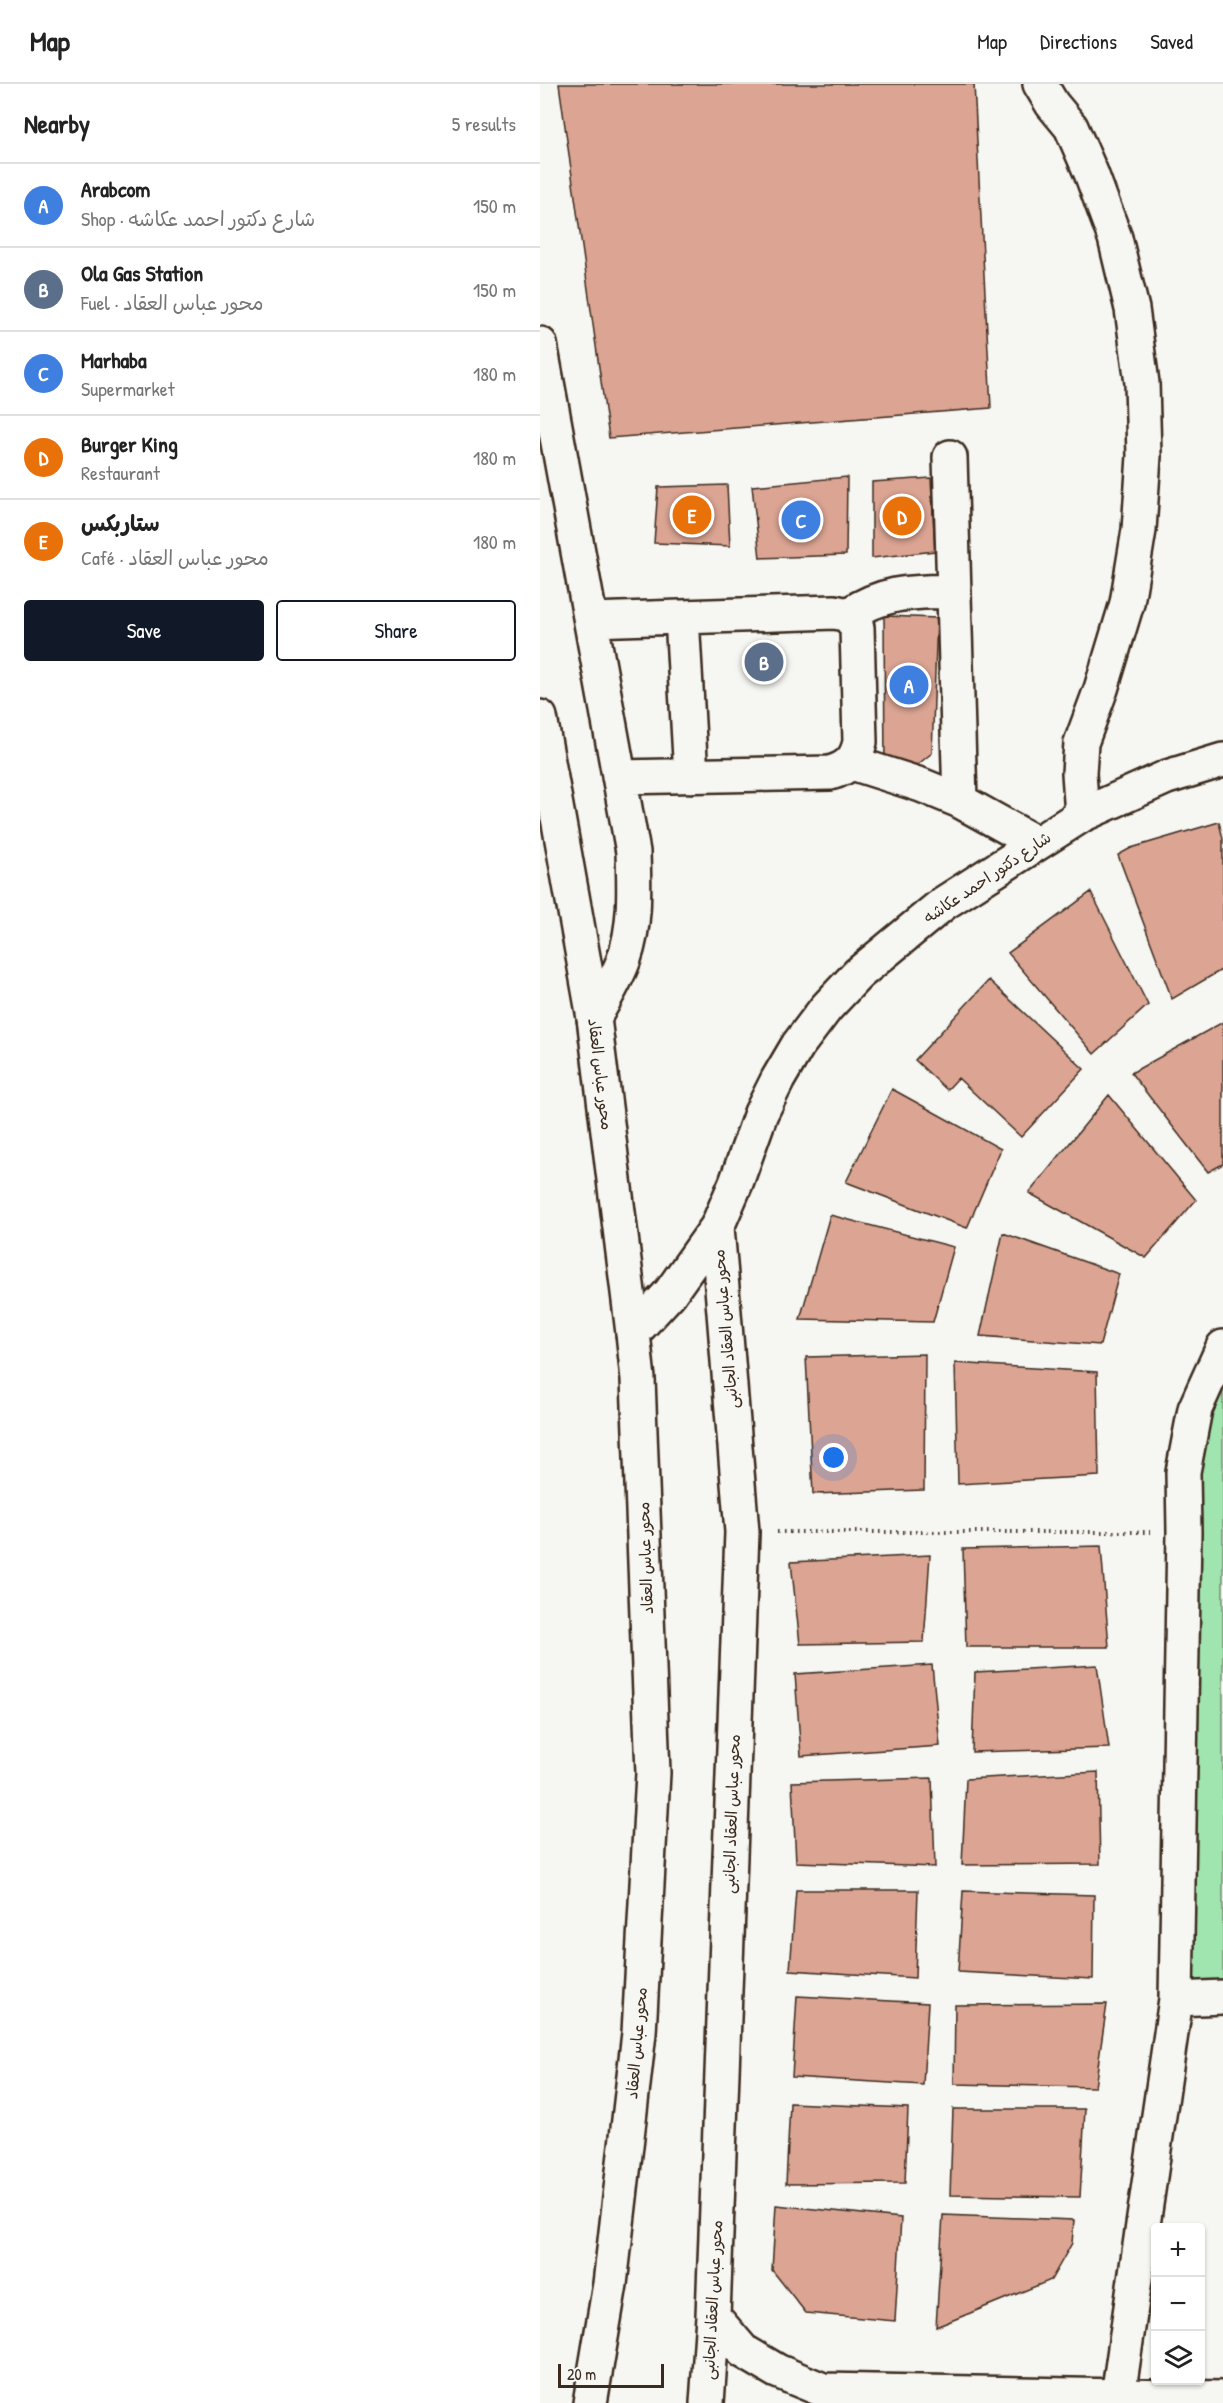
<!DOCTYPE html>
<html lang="en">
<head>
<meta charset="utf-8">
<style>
  body { margin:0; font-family:"Patrick Hand","Playpen Sans Arabic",sans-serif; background:#f6f6f6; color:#222 }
  .controls { position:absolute; right:18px; bottom:18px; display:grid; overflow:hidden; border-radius:6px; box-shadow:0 2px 4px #0004 }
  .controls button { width:54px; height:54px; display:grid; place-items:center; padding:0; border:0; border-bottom:2px solid #e0e0e0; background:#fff; color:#222; font:30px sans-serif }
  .scale { position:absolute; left:18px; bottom:15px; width:106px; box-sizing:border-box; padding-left:6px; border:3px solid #3b2a1e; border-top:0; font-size:16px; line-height:21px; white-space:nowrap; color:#3b2a1e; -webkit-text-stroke:4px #f6f6f2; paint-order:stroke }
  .you { position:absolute; left:294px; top:1374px; width:21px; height:21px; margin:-15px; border:4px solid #fff; border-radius:50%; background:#1a73e8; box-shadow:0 0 0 9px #1a73e833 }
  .badge { display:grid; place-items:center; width:39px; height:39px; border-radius:50%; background:#111827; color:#fff; font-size:20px; font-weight:700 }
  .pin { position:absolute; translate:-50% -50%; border:3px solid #fff; box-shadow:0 2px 6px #0006 }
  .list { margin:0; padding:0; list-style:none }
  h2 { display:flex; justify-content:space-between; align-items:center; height:78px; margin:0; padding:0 24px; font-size:26px }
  h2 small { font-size:20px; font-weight:400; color:#767676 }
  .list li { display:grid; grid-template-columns:39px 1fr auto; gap:18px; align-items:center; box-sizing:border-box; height:84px; padding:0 24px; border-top:2px solid #e0e0e0 }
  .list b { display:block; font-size:22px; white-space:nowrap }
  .list p { margin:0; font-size:20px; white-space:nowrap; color:#767676 }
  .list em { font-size:20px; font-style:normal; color:#767676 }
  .actions { display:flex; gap:12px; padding:18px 24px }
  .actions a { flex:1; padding:14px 0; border:2px solid #111827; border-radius:6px; text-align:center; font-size:21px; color:#111827 }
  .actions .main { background:#111827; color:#fff }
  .icon { flex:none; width:33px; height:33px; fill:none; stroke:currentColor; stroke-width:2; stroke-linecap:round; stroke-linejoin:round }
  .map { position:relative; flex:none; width:683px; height:2319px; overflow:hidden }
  header { display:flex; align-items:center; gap:36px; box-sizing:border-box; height:84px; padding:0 30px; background:#fff; border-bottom:2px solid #e0e0e0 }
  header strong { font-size:28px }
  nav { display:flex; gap:33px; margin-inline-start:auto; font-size:21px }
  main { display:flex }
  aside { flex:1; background:#fff }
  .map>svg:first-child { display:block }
</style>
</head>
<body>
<header>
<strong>Map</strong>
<nav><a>Map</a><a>Directions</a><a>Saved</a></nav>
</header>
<main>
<aside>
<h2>Nearby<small>5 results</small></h2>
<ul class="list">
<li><span class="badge" style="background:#3f7fe0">A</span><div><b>Arabcom</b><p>Shop · شارع دكتور احمد عكاشه</p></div><em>150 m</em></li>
<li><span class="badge" style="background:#5c6f8a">B</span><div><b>Ola Gas Station</b><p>Fuel · محور عباس العقاد</p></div><em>150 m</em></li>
<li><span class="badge" style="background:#3f7fe0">C</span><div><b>Marhaba</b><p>Supermarket</p></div><em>180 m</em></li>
<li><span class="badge" style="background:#e8710a">D</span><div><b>Burger King</b><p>Restaurant</p></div><em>180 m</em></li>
<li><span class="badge" style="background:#e8710a">E</span><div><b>ستاربكس</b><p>Café · محور عباس العقاد</p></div><em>180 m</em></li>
</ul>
<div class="actions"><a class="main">Save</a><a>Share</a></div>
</aside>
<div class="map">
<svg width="683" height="2319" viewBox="0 0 683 2319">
  <rect width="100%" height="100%" fill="#f6f6f2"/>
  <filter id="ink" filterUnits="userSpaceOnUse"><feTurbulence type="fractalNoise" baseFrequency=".0167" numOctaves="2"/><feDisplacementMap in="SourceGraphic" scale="12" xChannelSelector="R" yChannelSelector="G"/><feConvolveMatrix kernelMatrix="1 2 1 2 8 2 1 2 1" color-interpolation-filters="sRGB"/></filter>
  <g filter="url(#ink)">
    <path fill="#a0e5b0" stroke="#6e8867" stroke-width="1.5" d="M 683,1263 L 683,1913 L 636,1915 L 644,1448 Z"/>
    <path fill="#dba493" stroke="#3b2a1e" stroke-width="1.5" d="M 19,0 L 434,0 L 451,324 L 69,354 Z
      M 307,393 L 306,471 L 220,474 L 212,402 Z
      M 391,394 L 395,467 L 332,474 L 332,398 Z
      M 187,401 L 190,462 L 114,459 L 118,403 Z
      M 344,532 L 397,534 L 392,669 L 371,686 L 345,685 Z
      M 679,738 L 683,755 L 683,885 L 632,915 L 578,771 L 591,764 Z
      M 551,808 L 608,921 L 554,970 L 468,869 Z
      M 449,896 L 544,985 L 481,1053 L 418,994 L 407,1006 L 375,976 Z
      M 683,938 L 683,1080 L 668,1088 L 591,989 Z
      M 352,1005 L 461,1065 L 427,1144 L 306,1098 Z
      M 569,1011 L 656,1116 L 606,1174 L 489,1109 Z
      M 290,1131 L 414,1163 L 393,1238 L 260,1235 Z
      M 463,1149 L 579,1190 L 560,1261 L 440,1252 Z
      M 385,1270 L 384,1406 L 273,1410 L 266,1273 Z
      M 415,1279 L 557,1288 L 559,1392 L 418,1400 Z
      M 561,1462 L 569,1563 L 426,1563 L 423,1465 Z
      M 390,1471 L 384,1558 L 260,1560 L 251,1478 Z
      M 392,1581 L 400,1662 L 261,1672 L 255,1590 Z
      M 557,1581 L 569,1664 L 432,1668 L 435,1588 Z
      M 558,1688 L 560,1780 L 422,1781 L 426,1695 Z
      M 392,1694 L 395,1783 L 256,1778 L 252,1698 Z
      M 256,1806 L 378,1806 L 375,1894 L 250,1886 Z
      M 423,1807 L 554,1811 L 553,1895 L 418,1888 Z
      M 257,1912 L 388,1919 L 383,2001 L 252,1993 Z
      M 567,1920 L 555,2003 L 414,2000 L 415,1921 Z
      M 250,2019 L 368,2024 L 365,2099 L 246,2100 Z
      M 413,2025 L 545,2025 L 540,2113 L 410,2111 Z
      M 236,2121 L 361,2134 L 355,2237 L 266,2229 L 232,2186 Z
      M 403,2131 L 534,2136 L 532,2159 L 511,2196 L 396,2243 Z"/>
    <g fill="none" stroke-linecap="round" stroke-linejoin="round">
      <g stroke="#3b2a1e" stroke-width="38">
        <path id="minor" d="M 500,0 L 512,20 L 531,43 L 551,89 L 575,154 L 592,225 L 602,299 L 604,372 L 599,446 L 587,519 L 561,605 L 541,659 L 539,689 L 542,731
          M 0,260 L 93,768 C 94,804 96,841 84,875 C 77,895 64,915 54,934
          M 410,373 L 420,717
          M 308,531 C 345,507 372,508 414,507
          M 142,533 L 151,692
          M 51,536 L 295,528 L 308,531 L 317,543 L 320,658 C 316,676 308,684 290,689 L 79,693
          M 312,679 L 381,701 L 420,717 L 496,759
          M 93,1249 L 130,1209 L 177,1143 L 196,1099 L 221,1029 L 238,995 L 258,961 L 286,924 L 318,890 L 404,819 L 542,731 L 627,693 L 683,676
          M 636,1915 L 683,1913
          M 173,2232 L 203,2267 L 237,2287 L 283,2306 L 683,2314
          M 167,2319 L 173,2232 L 202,1448 L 177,1143
          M 577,2319 L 636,1915 L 644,1448 L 643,1388 L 655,1325 L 683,1263"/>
      </g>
      <g stroke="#3b2a1e" stroke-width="38">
        <path id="major" d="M 0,633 L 54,934 L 93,1249 L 98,1295 L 113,1689 L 99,1949 L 70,2200 L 50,2319"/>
      </g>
      <path stroke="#3b2a1e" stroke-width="4" stroke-dasharray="1.5 4.5" stroke-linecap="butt" d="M 237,1448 L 610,1448"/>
      <use href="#minor" stroke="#f6f6f2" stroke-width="33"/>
      <use href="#major" stroke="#f6f6f2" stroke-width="33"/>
    </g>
  </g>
  <g text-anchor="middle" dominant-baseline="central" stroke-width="4.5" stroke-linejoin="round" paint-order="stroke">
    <g font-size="16" fill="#3b2a1e" stroke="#f6f6f2">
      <text transform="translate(447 793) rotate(-34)">شارع دكتور احمد عكاشه</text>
      <text transform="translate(61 990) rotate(83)">محور عباس العقاد</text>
      <text transform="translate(185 1245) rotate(-95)">محور عباس العقاد الجانبى</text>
      <text transform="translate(105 1474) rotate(-92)">محور عباس العقاد</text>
      <text transform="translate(191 1730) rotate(-88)">محور عباس العقاد الجانبى</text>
      <text transform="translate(96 1959) rotate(-85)">محور عباس العقاد</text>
      <text transform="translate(172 2216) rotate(-87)">محور عباس العقاد الجانبى</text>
    </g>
  </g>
</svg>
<div class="controls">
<button>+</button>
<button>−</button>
<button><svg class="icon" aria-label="layers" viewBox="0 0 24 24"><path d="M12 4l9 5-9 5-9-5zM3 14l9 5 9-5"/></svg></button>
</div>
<div class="scale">20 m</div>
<div class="you"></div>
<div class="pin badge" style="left:369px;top:601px;background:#3f7fe0">A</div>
<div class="pin badge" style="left:224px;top:578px;background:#5c6f8a">B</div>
<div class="pin badge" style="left:261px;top:436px;background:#3f7fe0">C</div>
<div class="pin badge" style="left:362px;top:432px;background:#e8710a">D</div>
<div class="pin badge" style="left:152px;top:431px;background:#e8710a">E</div>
</div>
</main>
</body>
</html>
